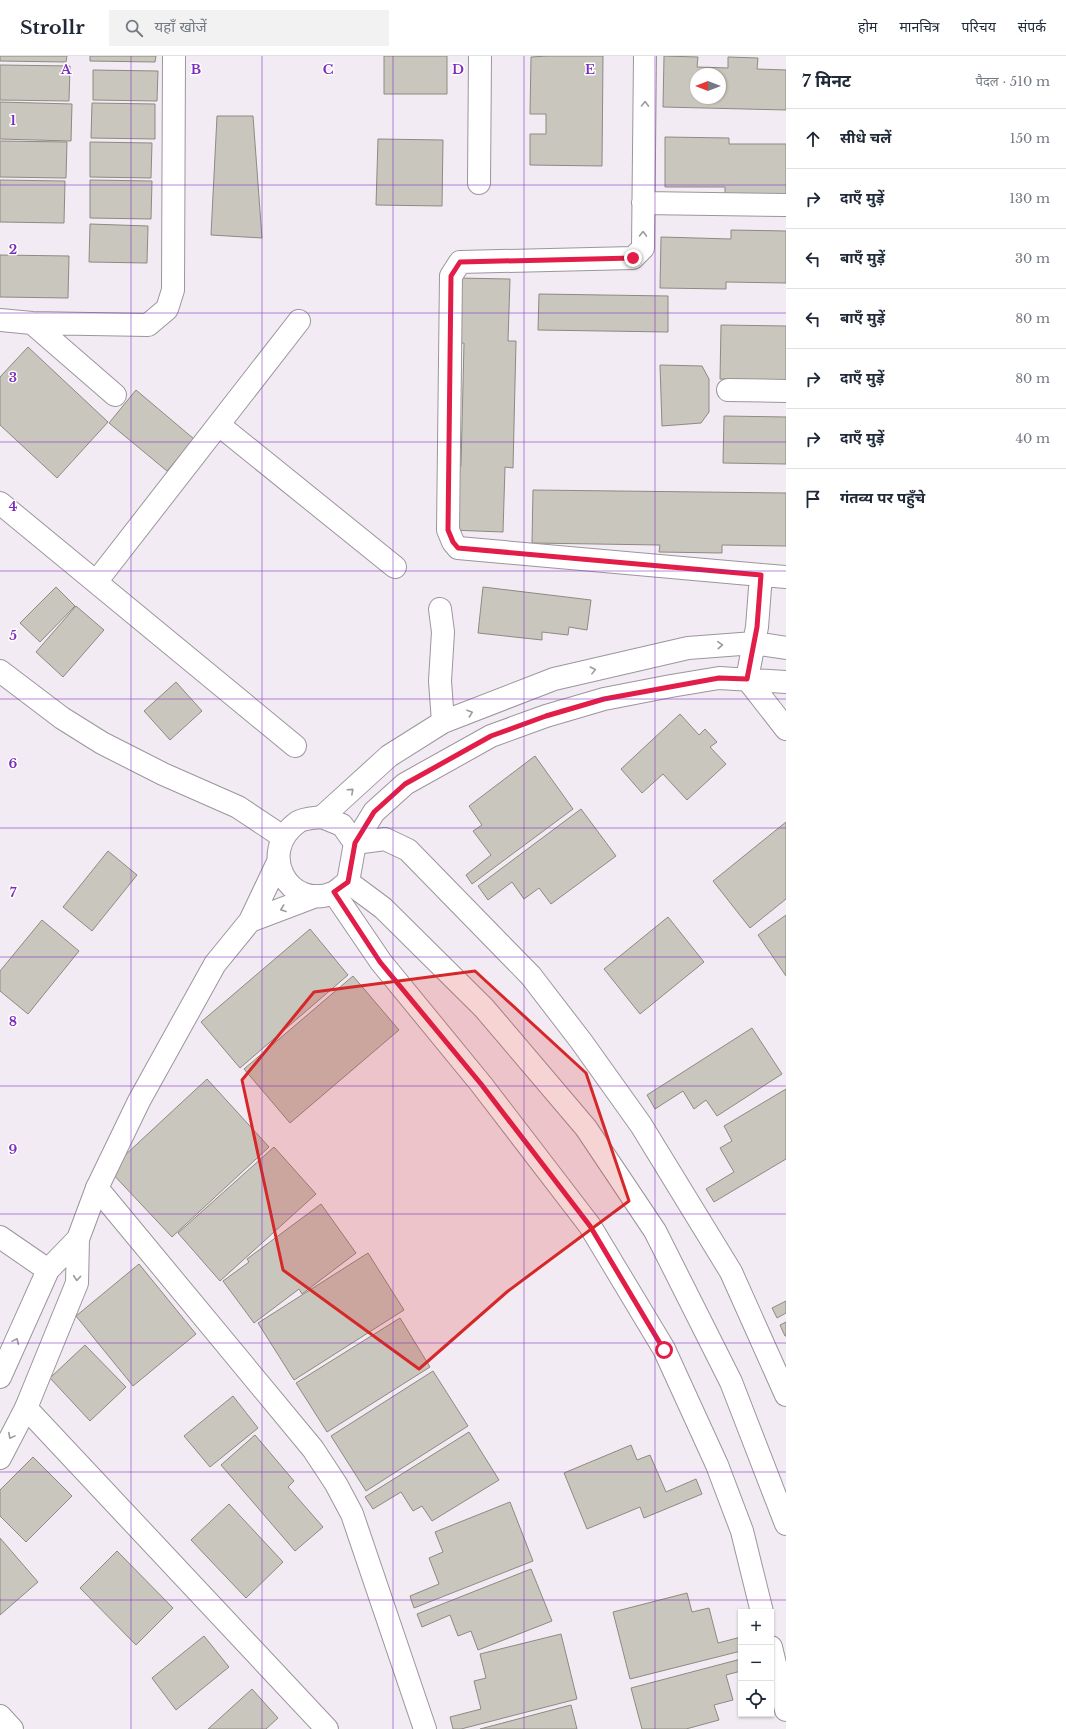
<!DOCTYPE html>
<html lang="hi">
<head>
<meta charset="utf-8">
<style>
  body { margin:0; font-family:"Libre Baskerville","Noto Sans Devanagari",serif; background:#f2f2f3; color:#1f2937 }
  .controls { position:absolute; right:12px; bottom:12px; display:grid; overflow:hidden; border-radius:0px; box-shadow:0 1px 3px #0004 }
  .controls button { width:36px; height:36px; display:grid; place-items:center; padding:0; border:0; border-bottom:1px solid #e0e1e3; background:#fff; color:#1f2937; font:20px sans-serif }
  .compass { position:absolute; left:690px; top:12px; width:36px; height:36px; border-radius:50%; background:#fff; box-shadow:0 1px 3px #0004; rotate:270deg }
  .stop { position:absolute; width:12px; height:12px; margin:-9px; border:3px solid #e11d48; border-radius:50%; background:#fff }
  .stop.end { background:#e11d48; border-color:#fff; box-shadow:0 1px 4px #0008 }
  .list { margin:0; padding:0; list-style:none }
  h2 { display:flex; justify-content:space-between; align-items:center; height:52px; margin:0; padding:0 16px; font-size:17px }
  h2 small { font-size:13px; font-weight:400; color:#747a83 }
  .list li { display:grid; grid-template-columns:26px 1fr auto; gap:12px; align-items:center; box-sizing:border-box; height:60px; padding:0 16px; border-top:1px solid #e0e1e3 }
  .list b { display:block; font-size:15px; white-space:nowrap }
  .list em { font-size:13px; font-style:normal; color:#747a83 }
  .icon { flex:none; width:22px; height:22px; fill:none; stroke:currentColor; stroke-width:2; stroke-linecap:round; stroke-linejoin:round }
  .map { position:relative; flex:none; width:786px; height:1673px; overflow:hidden }
  header { display:flex; align-items:center; gap:24px; box-sizing:border-box; height:56px; padding:0 20px; background:#fff; border-bottom:1px solid #e0e1e3 }
  header strong { font-size:19px }
  nav { display:flex; gap:22px; margin-inline-start:auto; font-size:14px }
  .search { width:280px; height:36px; background:#f2f2f3; display:flex; align-items:center; gap:10px; box-sizing:border-box; padding:0 14px; border-radius:0px; color:#747a83; font-size:15px }
  main { display:flex }
  aside { flex:1; background:#fff }
  .map>svg:first-child { display:block }
</style>
</head>
<body>
<header>
<strong>Strollr</strong>
<div class="search"><svg class="icon" aria-label="search" viewBox="0 0 24 24"><circle cx="10" cy="10" r="6"/><path d="M15 15l6 6"/></svg>यहाँ खोजें</div>
<nav><a>होम</a><a>मानचित्र</a><a>परिचय</a><a>संपर्क</a></nav>
</header>
<main>
<div class="map">
<svg width="786" height="1673" viewBox="0 0 786 1673">
  <rect width="100%" height="100%" fill="#f2ebf3"/>
  <path fill="#c9c6bd" stroke="#8e8a82" fill-rule="evenodd" d="M 0,0 L 67,0 L 66,6 L 0,5 Z
    M 90,0 L 156,0 L 155,6 L 90,5 Z
    M 384,0 L 447,0 L 447,38 L 384,38 Z
    M 547,0 L 603,0 L 602,110 L 530,109 L 530,78 L 546,78 L 546,58 L 530,58 L 531,1 Z
    M 664,0 L 698,1 L 697,11 L 728,12 L 728,1 L 758,2 L 757,13 L 786,14 L 786,54 L 663,51 ZM 696,18 L 720,18 L 720,42 L 696,42 Z
    M 0,9 L 70,10 L 69,45 L 0,44 Z
    M 93,14 L 158,15 L 157,45 L 93,44 Z
    M 0,46 L 72,48 L 71,85 L 0,83 Z
    M 92,47 L 155,48 L 155,83 L 91,82 Z
    M 217,60 L 253,60 L 262,182 L 211,179 Z
    M 665,81 L 729,82 L 729,88 L 786,88 L 786,142 L 725,141 L 725,131 L 665,131 Z
    M 378,83 L 443,84 L 442,150 L 376,149 Z
    M 0,85 L 67,86 L 66,122 L 0,121 Z
    M 90,86 L 152,87 L 151,122 L 90,121 Z
    M 0,124 L 65,125 L 64,167 L 0,166 Z
    M 90,124 L 152,125 L 151,163 L 90,162 Z
    M 90,168 L 148,170 L 147,207 L 89,206 Z
    M 731,174 L 786,175 L 786,227 L 726,226 L 726,233 L 660,232 L 661,181 L 731,183 Z
    M 0,199 L 69,200 L 68,242 L 0,241 Z
    M 456,222 L 510,223 L 508,285 L 516,285 L 513,412 L 505,411 L 503,476 L 450,474 L 452,410 L 461,410 L 464,287 L 454,287 Z
    M 539,238 L 668,240 L 668,276 L 538,274 Z
    M 721,269 L 786,270 L 786,324 L 720,323 Z
    M 28,291 L 108,366 L 57,422 L 0,369 L 0,321 Z
    M 660,309 L 702,310 L 709,323 L 709,356 L 701,367 L 662,370 Z
    M 136,334 L 194,383 L 167,415 L 109,367 Z
    M 724,360 L 786,361 L 786,408 L 723,407 Z
    M 533,434 L 786,437 L 786,490 L 722,489 L 722,497 L 659,496 L 660,489 L 532,487 Z
    M 56,531 L 75,550 L 40,586 L 20,567 Z
    M 483,531 L 591,544 L 587,574 L 569,571 L 568,579 L 542,576 L 542,584 L 478,577 Z
    M 76,550 L 104,574 L 63,621 L 36,596 Z
    M 176,626 L 202,655 L 170,684 L 144,655 Z
    M 680,658 L 699,679 L 705,673 L 717,686 L 710,691 L 726,708 L 687,744 L 663,718 L 642,737 L 621,713 Z
    M 535,700 L 573,753 L 472,828 L 466,819 L 491,799 L 473,775 L 482,769 L 469,750 Z
    M 581,753 L 616,800 L 551,848 L 539,832 L 524,843 L 512,826 L 488,844 L 478,830 Z
    M 786,766 L 786,843 L 750,872 L 713,825 Z
    M 108,795 L 137,819 L 92,875 L 63,851 Z
    M 786,859 L 786,920 L 758,879 Z
    M 668,861 L 704,906 L 640,958 L 604,913 Z
    M 42,864 L 79,895 L 28,958 L 0,935 L 0,915 Z
    M 310,873 L 348,919 L 240,1012 L 201,966 Z
    M 353,920 L 399,974 L 290,1067 L 244,1013 Z
    M 752,972 L 782,1018 L 717,1060 L 706,1044 L 694,1053 L 683,1035 L 655,1053 L 647,1039 Z
    M 207,1023 L 269,1091 L 172,1181 L 109,1114 Z
    M 786,1033 L 786,1103 L 714,1146 L 706,1133 L 734,1116 L 720,1092 L 732,1085 L 724,1070 Z
    M 274,1091 L 316,1138 L 220,1225 L 178,1177 Z
    M 321,1148 L 356,1197 L 302,1238 L 299,1233 L 254,1267 L 223,1225 L 249,1206 L 247,1203 Z
    M 368,1197 L 404,1254 L 294,1324 L 258,1267 Z
    M 139,1208 L 196,1278 L 133,1330 L 76,1260 Z
    M 786,1245 L 786,1257 L 777,1262 L 772,1252 Z
    M 400,1262 L 430,1311 L 327,1376 L 296,1327 Z
    M 786,1266 L 786,1280 L 785,1280 L 780,1269 Z
    M 85,1289 L 126,1331 L 90,1365 L 50,1322 Z
    M 433,1315 L 468,1370 L 366,1435 L 331,1380 Z
    M 233,1340 L 258,1372 L 210,1411 L 184,1380 Z
    M 469,1376 L 499,1424 L 432,1465 L 422,1450 L 413,1455 L 401,1436 L 373,1453 L 365,1441 Z
    M 255,1379 L 294,1425 L 288,1431 L 323,1471 L 295,1495 L 221,1409 Z
    M 631,1389 L 637,1404 L 650,1399 L 666,1436 L 696,1423 L 702,1438 L 644,1462 L 640,1451 L 587,1473 L 564,1417 Z
    M 33,1401 L 72,1440 L 26,1486 L 0,1460 L 0,1434 Z
    M 510,1446 L 533,1505 L 414,1552 L 410,1540 L 439,1528 L 429,1502 L 443,1496 L 435,1476 Z
    M 229,1448 L 283,1506 L 246,1542 L 191,1484 Z
    M 0,1482 L 38,1526 L 0,1559 Z
    M 117,1495 L 173,1552 L 136,1589 L 80,1532 Z
    M 531,1513 L 552,1565 L 478,1594 L 471,1575 L 458,1580 L 450,1559 L 422,1571 L 417,1558 Z
    M 687,1537 L 692,1556 L 709,1552 L 718,1587 L 741,1581 L 741,1595 L 630,1623 L 613,1556 Z
    M 561,1578 L 577,1643 L 461,1673 L 453,1673 L 450,1661 L 481,1653 L 474,1625 L 486,1622 L 480,1598 Z
    M 204,1580 L 229,1611 L 176,1654 L 152,1622 Z
    M 741,1603 L 741,1615 L 726,1619 L 733,1644 L 714,1649 L 719,1664 L 686,1673 L 642,1673 L 631,1632 Z
    M 252,1633 L 278,1662 L 266,1673 L 208,1673 Z
    M 571,1649 L 577,1673 L 480,1673 Z"/>
  <g fill="none" stroke-linecap="round" stroke-linejoin="round">
    <g stroke="#9c959d" stroke-width="24">
      <path id="minor" d="M 645,0 L 643,192 L 633,202 L 460,206 L 451,220 L 448,474 L 453,486 L 458,492 L 761,519 L 757,571 L 747,623 L 786,673
        M 479,127 L 480,0
        M 643,147 L 786,149
        M 0,264 L 32,267 L 148,269 L 167,253 L 173,234 L 174,0
        M 32,267 L 115,339
        M 728,334 L 786,335
        M 219,369 L 395,511
        M 0,447 L 295,690
        M 761,519 L 786,521
        M 96,526 L 299,265
        M 440,553 L 443,576 L 440,625 L 443,666
        M 322,761 L 389,700 L 443,666 L 554,623 L 688,592 L 754,587 L 786,592
        M 355,787 L 385,783 L 408,794 L 531,920 L 581,985 L 641,1069 L 731,1216 L 786,1339
        M 355,787 L 374,756 L 405,728 L 491,680 L 546,660 L 604,643 L 671,630 L 719,622 L 786,626
        M 334,837 L 381,906 L 481,1028 L 590,1170 L 664,1293 L 717,1409 L 742,1475 L 762,1556
        M 97,1132 L 313,1393 L 336,1428 L 352,1458 L 425,1673
        M 0,1181 L 48,1214
        M 26,1352 L 327,1673
        M 771,1591 L 786,1654
        M 0,1660 L 12,1673"/>
    </g>
    <g stroke="#9c959d" stroke-width="24">
      <path id="tertiary" d="M 0,615 L 62,662 L 102,687 L 163,718 L 238,751 L 283,781
        M 322,761 L 342,769 L 355,787 L 348,826 C 343,829 338,835 333,837 C 289,855 256,796 298,766 C 304,762 315,762 322,761 Z
        M 348,826 L 383,852 L 484,952 L 586,1072 L 655,1175 L 731,1326 L 786,1468
        M 250,865 L 316,840
        M 0,1321 L 48,1214 L 78,1183
        M 0,1402 L 26,1352 L 77,1227 L 78,1183 L 97,1132 L 139,1045 L 215,908 L 250,865 L 278,806"/>
    </g>
    <use href="#minor" stroke="#fff" stroke-width="22"/>
    <use href="#tertiary" stroke="#fff" stroke-width="22"/>
  </g>
  <defs><path id="oneway-chevron" d="M-2-3.5L2.5 0L-2 3.5" fill="none" stroke-width="1.6" stroke-linecap="round" stroke-linejoin="round"/></defs>
  <g stroke="#9c9b9c">
    <use href="#oneway-chevron" transform="translate(645 48) rotate(-89)"/>
    <use href="#oneway-chevron" transform="translate(643 178) rotate(-89)"/>
    <use href="#oneway-chevron" transform="translate(720 589) rotate(-4)"/>
    <use href="#oneway-chevron" transform="translate(593 614) rotate(-14)"/>
    <use href="#oneway-chevron" transform="translate(470 657) rotate(-19)"/>
    <use href="#oneway-chevron" transform="translate(351 735) rotate(-42)"/>
    <use href="#oneway-chevron" transform="translate(283 853) rotate(160)"/>
    <use href="#oneway-chevron" transform="translate(77 1222) rotate(95)"/>
    <use href="#oneway-chevron" transform="translate(16 1285) rotate(-66)"/>
    <use href="#oneway-chevron" transform="translate(11 1380) rotate(118)"/>
  </g>
  <g fill="none" stroke-linecap="round" stroke-linejoin="round">
    <path stroke="#e11d48" stroke-width="5" d="M 633,202 L 460,206 L 451,220 L 448,474 L 453,486 L 458,492 L 761,519 L 757,571 L 747,623 L 719,622 L 604,643 L 546,660 L 491,680 L 405,728 L 374,756 L 355,787 L 348,826 L 334,836 L 380,906 L 481,1028 L 590,1170 L 664,1294"/>
  </g>
  <path fill="#d62828" fill-opacity="0.2" stroke="#d62828" stroke-width="3" stroke-linejoin="round" d="M 475,915 L 586,1017 L 629,1145 L 508,1235 L 419,1313 L 283,1214 L 242,1024 L 314,936 Z"/>
  <path fill="none" stroke="#7b2cbf" stroke-width="1" stroke-opacity="0.55" d="M 131,0 L 131,1673M 262,0 L 262,1673M 393,0 L 393,1673M 524,0 L 524,1673M 655,0 L 655,1673M 0,129 L 786,129M 0,257 L 786,257M 0,386 L 786,386M 0,515 L 786,515M 0,643 L 786,643M 0,772 L 786,772M 0,901 L 786,901M 0,1030 L 786,1030M 0,1158 L 786,1158M 0,1287 L 786,1287M 0,1416 L 786,1416M 0,1544 L 786,1544"/>
  <g font-size="13" text-anchor="middle" font-weight="bold" fill="#7b2cbf" stroke="#fff" stroke-width="3" stroke-linejoin="round" paint-order="stroke">
    <text x="66" y="18">A</text>
    <text x="196" y="18">B</text>
    <text x="328" y="18">C</text>
    <text x="458" y="18">D</text>
    <text x="590" y="18">E</text>
    <text x="13" y="69">1</text>
    <text x="13" y="198">2</text>
    <text x="13" y="326">3</text>
    <text x="13" y="455">4</text>
    <text x="13" y="584">5</text>
    <text x="13" y="712">6</text>
    <text x="13" y="841">7</text>
    <text x="13" y="970">8</text>
    <text x="13" y="1098">9</text>
  </g>
</svg>
<div class="controls">
<button>+</button>
<button>−</button>
<button><svg class="icon" aria-label="locate" viewBox="0 0 24 24"><circle cx="12" cy="12" r="6"/><path d="M12 2v4M12 18v4M2 12h4M18 12h4"/></svg></button>
</div>
<svg class="compass" viewBox="-18 -18 36 36"><path d="M0-13l5 13h-10z" fill="#e53935"/><path d="M0 13l5-13h-10z" fill="#747a83"/></svg>
<div class="stop" style="left:664px;top:1294px"></div>
<div class="stop end" style="left:633px;top:202px"></div>
</div>
<aside>
<h2>7 मिनट<small>पैदल · 510 m</small></h2>
<ul class="list">
<li><svg class="icon" aria-label="ahead" viewBox="0 0 24 24"><path d="M12 20V5M6 11l6-6 6 6"/></svg><div><b>सीधे चलें</b></div><em>150 m</em></li>
<li><svg class="icon" aria-label="right" viewBox="0 0 24 24"><path d="M7 20v-9h11M14 6l5 5-5 5"/></svg><div><b>दाएँ मुड़ें</b></div><em>130 m</em></li>
<li><svg class="icon" aria-label="left" viewBox="0 0 24 24"><path d="M17 20v-9H6M10 6l-5 5 5 5"/></svg><div><b>बाएँ मुड़ें</b></div><em>30 m</em></li>
<li><svg class="icon" aria-label="left" viewBox="0 0 24 24"><path d="M17 20v-9H6M10 6l-5 5 5 5"/></svg><div><b>बाएँ मुड़ें</b></div><em>80 m</em></li>
<li><svg class="icon" aria-label="right" viewBox="0 0 24 24"><path d="M7 20v-9h11M14 6l5 5-5 5"/></svg><div><b>दाएँ मुड़ें</b></div><em>80 m</em></li>
<li><svg class="icon" aria-label="right" viewBox="0 0 24 24"><path d="M7 20v-9h11M14 6l5 5-5 5"/></svg><div><b>दाएँ मुड़ें</b></div><em>40 m</em></li>
<li><svg class="icon" aria-label="arrive" viewBox="0 0 24 24"><path d="M6 21V4h12l-3 4 3 4H6"/></svg><div><b>गंतव्य पर पहुँचे</b></div></li>
</ul>
</aside>
</main>
</body>
</html>
